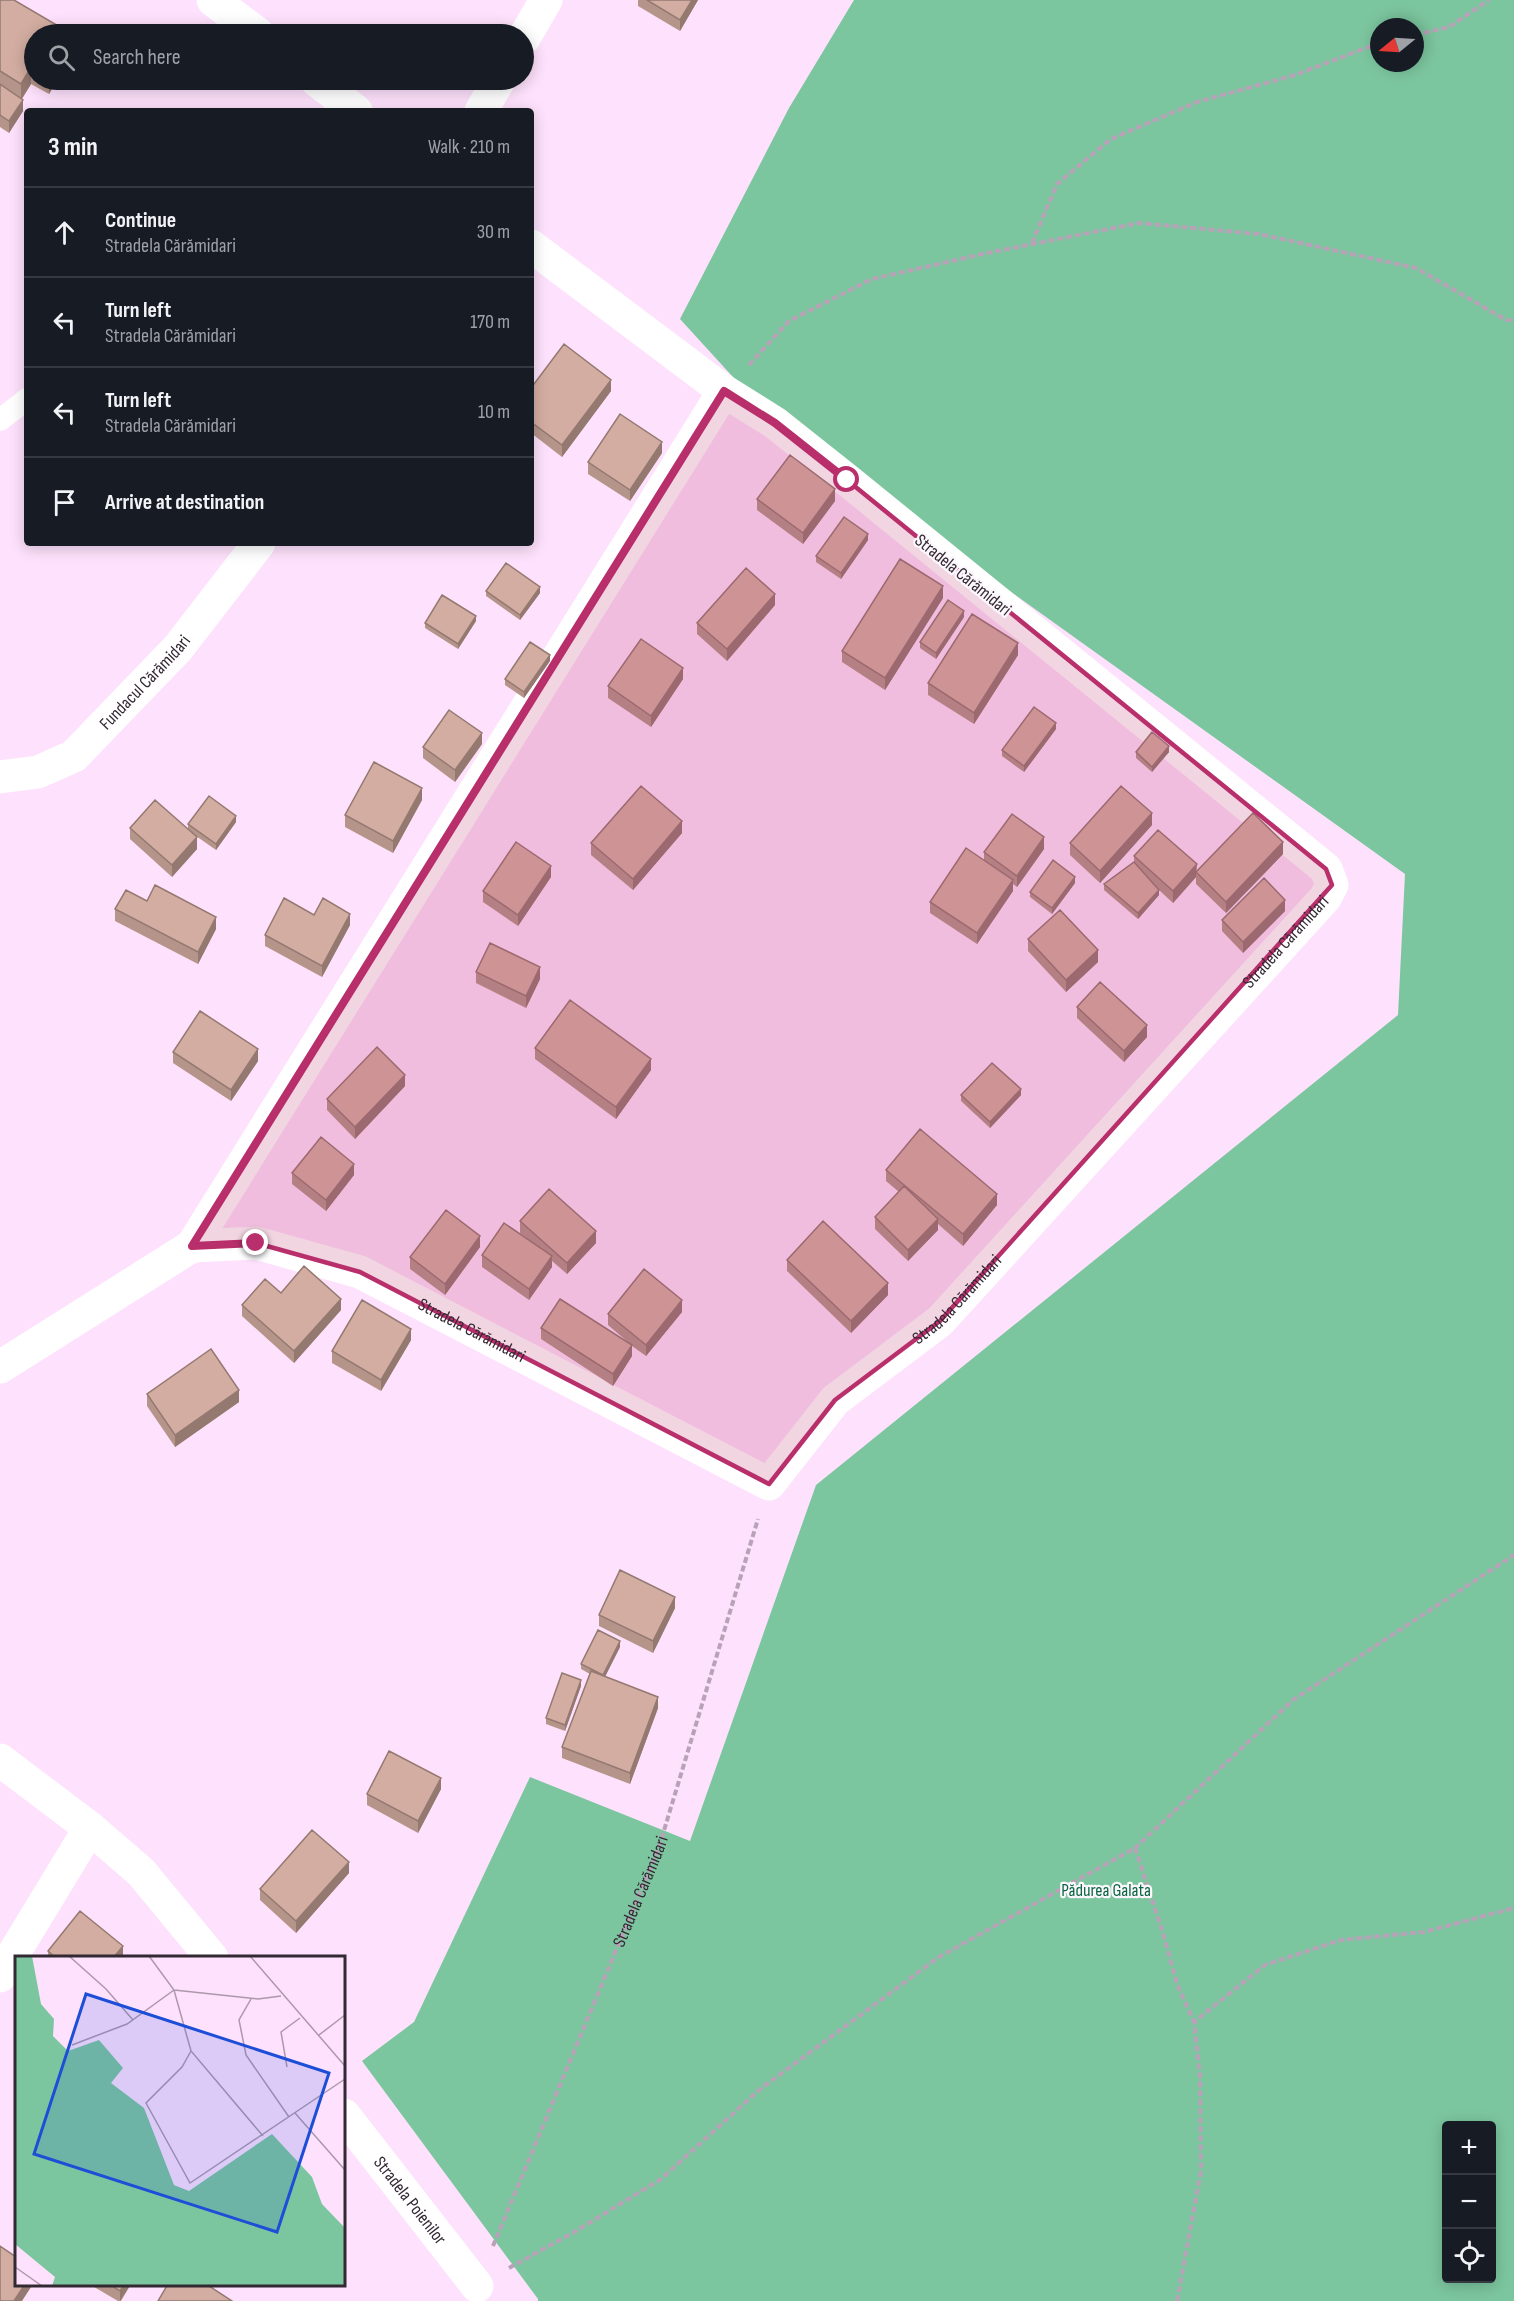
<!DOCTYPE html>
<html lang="en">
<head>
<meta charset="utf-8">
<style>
  body { margin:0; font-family:"Sofia Sans Condensed",sans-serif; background:#242831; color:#f1f3f6 }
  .controls { position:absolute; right:18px; bottom:18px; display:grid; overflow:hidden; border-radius:6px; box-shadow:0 3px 15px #0003 }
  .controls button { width:54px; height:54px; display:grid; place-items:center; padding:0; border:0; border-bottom:2px solid #363941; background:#171b24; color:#f1f3f6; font:30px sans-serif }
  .compass { position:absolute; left:1370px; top:18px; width:54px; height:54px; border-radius:50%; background:#171b24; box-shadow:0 3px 15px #0003; rotate:252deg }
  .stop { position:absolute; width:18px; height:18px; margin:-14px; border:4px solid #b82f6b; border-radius:50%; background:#fff }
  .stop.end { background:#b82f6b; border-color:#fff; box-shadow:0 2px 6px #0008 }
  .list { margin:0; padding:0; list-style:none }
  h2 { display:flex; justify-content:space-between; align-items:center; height:78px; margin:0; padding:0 24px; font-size:26px }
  h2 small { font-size:20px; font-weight:400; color:#9ea1a6 }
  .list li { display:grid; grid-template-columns:39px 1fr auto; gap:18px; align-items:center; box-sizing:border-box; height:90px; padding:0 24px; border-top:2px solid #363941 }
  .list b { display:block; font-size:22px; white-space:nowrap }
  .list p { margin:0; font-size:20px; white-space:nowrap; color:#9ea1a6 }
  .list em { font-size:20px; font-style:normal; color:#9ea1a6 }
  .icon { flex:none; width:33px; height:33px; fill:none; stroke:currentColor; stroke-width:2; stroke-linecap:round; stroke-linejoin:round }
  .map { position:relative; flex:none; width:1514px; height:2301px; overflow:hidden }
  .search { position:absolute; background:#171b24; box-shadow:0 3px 15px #0003; left:24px; top:24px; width:510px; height:66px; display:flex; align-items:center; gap:15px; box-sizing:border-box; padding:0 21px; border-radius:33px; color:#9ea1a6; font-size:22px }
  .panel { position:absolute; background:#171b24; box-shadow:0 3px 15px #0003; left:24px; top:108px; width:510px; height:438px; border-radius:6px }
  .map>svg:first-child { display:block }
</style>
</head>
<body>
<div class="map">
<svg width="1514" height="2301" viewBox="0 0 1514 2301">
  <rect width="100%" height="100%" fill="#fee1fc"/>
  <path fill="#7cc69f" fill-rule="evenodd" d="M 854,0 L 1514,0 L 1514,2301 L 538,2301 L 538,2299 L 362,2061 L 414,2022 L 530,1777 L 690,1841 L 816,1485 L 1398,1015 L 1405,874 L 775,423 L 680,319 L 789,108 ZM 1379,27 L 1415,27 L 1415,63 L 1379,63 ZM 1446,2126 L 1492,2126 L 1492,2278 L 1446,2278 Z"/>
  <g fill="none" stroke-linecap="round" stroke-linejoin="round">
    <g stroke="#b8a2b7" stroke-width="4" stroke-dasharray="6 3" stroke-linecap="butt">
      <path d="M 1415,35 L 1449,27 L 1489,0"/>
      <path d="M 1032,243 L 1057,184 L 1111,139 L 1197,102 L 1295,75 L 1379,43"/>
      <path d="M 749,365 L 789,321 L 872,279 L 987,253 L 1139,223 L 1259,234 L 1416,268 L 1506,320 L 1514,320"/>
      <path d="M 1135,1848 L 1163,1933 L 1177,1984 L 1194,2022"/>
      <path id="s1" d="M 493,2246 L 659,1847 L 758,1519"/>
      <path d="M 509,2268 L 576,2231 L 661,2179 L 759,2090 L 939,1957 L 1135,1848 L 1293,1700 L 1514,1555"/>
      <path d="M 1177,2301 L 1201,2171 L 1200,2075 L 1194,2022 L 1265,1965 L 1341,1940 L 1424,1932 L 1514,1908"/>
    </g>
    <path stroke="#fff" stroke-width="22" d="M 0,420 L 27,399"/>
    <g stroke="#fff" stroke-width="33">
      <path d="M 213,0 L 258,34"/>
      <path d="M 524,38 L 546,0"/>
      <path d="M 316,80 L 356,111"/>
      <path d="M 481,111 L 499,80"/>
      <path id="s2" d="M 0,777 L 38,772 L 74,756 L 178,648 L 259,543"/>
      <path id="s3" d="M 192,1246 L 256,1243 L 360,1272 L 769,1484 L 835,1400 L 940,1321 L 1325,898 L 1332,885 L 1326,869 L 847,480 L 775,423 L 724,391 L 531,246"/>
      <path d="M 0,1367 L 192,1246 L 724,391"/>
      <path d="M 0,1760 L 90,1828 L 141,1872 L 212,1958"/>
      <path d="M 0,1976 L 90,1828"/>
      <path id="s4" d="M 344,2115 L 477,2286"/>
    </g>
  </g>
  <path fill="#b5958a" d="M 0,0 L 34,34 L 34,80 L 57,80 L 49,94 L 31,84 L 22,99 L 23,111 L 9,133 L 0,127 Z
    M 638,0 L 698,0 L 680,31 L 638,6 Z
    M 531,388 L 611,391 L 562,457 L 531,433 Z
    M 662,453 L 630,501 L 588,474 L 588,462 Z
    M 757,499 L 835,501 L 803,544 L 757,510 Z
    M 868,540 L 841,579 L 816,562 L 816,556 Z
    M 486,591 L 540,593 L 520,620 L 486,596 Z
    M 943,598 L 885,690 L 842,662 L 842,651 Z
    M 775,605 L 727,661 L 697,634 L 697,623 Z
    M 964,617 L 936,659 L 920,648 L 920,642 Z
    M 476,621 L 458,649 L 425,628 L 425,623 Z
    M 1018,655 L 974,724 L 928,695 L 928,683 Z
    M 550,661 L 524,698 L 505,685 L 505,679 Z
    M 683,679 L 651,727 L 608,698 L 608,686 Z
    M 1056,729 L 1024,772 L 1002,756 L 1002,750 Z
    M 482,744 L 455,782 L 423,758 L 423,747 Z
    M 1136,752 L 1169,752 L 1152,772 L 1136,758 Z
    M 422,800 L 393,853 L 345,827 L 345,815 Z
    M 236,822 L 216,850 L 189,831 L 197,849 L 172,877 L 130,839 L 130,828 L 188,829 L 188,824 Z
    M 1152,825 L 1100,883 L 1070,855 L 1070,843 Z
    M 682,833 L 633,890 L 591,855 L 591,843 Z
    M 1044,849 L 1017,887 L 1013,884 L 1013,891 L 977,944 L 930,913 L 930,902 L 984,860 L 984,852 Z
    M 1283,854 L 1226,913 L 1196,884 L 1196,877 L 1173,903 L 1159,890 L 1159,895 L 1138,919 L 1104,890 L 1104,884 L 1134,862 L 1134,856 L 1197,871 Z
    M 551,877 L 518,926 L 483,902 L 483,891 Z
    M 1075,883 L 1052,914 L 1030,897 L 1030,892 Z
    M 147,901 L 216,929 L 198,964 L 115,921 L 115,909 Z
    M 1285,911 L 1243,953 L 1222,931 L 1222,920 Z
    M 314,915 L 350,925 L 322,977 L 265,946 L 265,935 Z
    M 1028,939 L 1098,962 L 1066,992 L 1028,951 Z
    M 476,972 L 540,979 L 526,1008 L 476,983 Z
    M 1077,1007 L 1147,1037 L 1124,1062 L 1077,1018 Z
    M 535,1048 L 651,1070 L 616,1119 L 535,1059 Z
    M 173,1052 L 258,1061 L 231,1101 L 173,1063 Z
    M 405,1086 L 355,1139 L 327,1110 L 327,1099 Z
    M 961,1095 L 1021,1095 L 990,1128 L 961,1101 Z
    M 886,1170 L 997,1205 L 963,1246 L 938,1224 L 938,1230 L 908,1261 L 875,1229 L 875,1217 L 899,1192 L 886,1181 Z
    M 292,1173 L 354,1175 L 326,1211 L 292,1184 Z
    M 520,1221 L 596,1243 L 567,1274 L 552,1261 L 552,1267 L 529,1300 L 482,1267 L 482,1255 L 527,1238 L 520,1233 Z
    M 480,1247 L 445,1295 L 410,1269 L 410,1257 Z
    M 787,1260 L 888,1295 L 851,1333 L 787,1271 Z
    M 281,1293 L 341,1310 L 294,1363 L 242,1316 L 242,1305 Z
    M 682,1312 L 646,1356 L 632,1346 L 632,1356 L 613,1386 L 541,1339 L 541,1328 L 629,1343 L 608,1325 L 608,1314 Z
    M 411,1340 L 381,1391 L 332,1363 L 332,1351 Z
    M 147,1394 L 239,1402 L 175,1447 L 147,1406 Z
    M 675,1608 L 653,1653 L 599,1626 L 599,1615 Z
    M 620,1647 L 605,1676 L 658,1708 L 630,1784 L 562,1758 L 562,1747 L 590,1674 L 581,1669 L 581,1664 Z
    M 581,1686 L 565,1731 L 546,1724 L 546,1718 Z
    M 441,1789 L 418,1833 L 367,1805 L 367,1794 Z
    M 349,1873 L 296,1933 L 260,1900 L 260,1889 Z
    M 48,1951 L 123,1957 L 48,1958 Z
    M 89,2284 L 131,2284 L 121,2301 L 118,2301 Z"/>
  <path fill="#947971" d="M 692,0 L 698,0 L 680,31 L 680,20 Z
    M 31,67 L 31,84 L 21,100 L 21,84 Z
    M 49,80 L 57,80 L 49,94 Z
    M 23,100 L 23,111 L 9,133 L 9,121 Z
    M 611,380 L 611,391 L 562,457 L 562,445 Z
    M 662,442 L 662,453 L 630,501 L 630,490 Z
    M 835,489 L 835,501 L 803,544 L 803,533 Z
    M 868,534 L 868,540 L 841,579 L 841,573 Z
    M 943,586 L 943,598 L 885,690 L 885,678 Z
    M 540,587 L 540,593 L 520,620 L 520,615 Z
    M 775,594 L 775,605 L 727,661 L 727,649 Z
    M 964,611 L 964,617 L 936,659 L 936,653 Z
    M 476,616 L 476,621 L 458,649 L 458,644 Z
    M 1018,643 L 1018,655 L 974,724 L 974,713 Z
    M 550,655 L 550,661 L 524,698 L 524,692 Z
    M 683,668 L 683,679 L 651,727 L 651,716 Z
    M 1056,723 L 1056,729 L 1024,772 L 1024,766 Z
    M 482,733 L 482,744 L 455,782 L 455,770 Z
    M 1169,746 L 1169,752 L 1152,772 L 1152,767 Z
    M 422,788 L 422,800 L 393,853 L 393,841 Z
    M 1152,813 L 1152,825 L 1100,883 L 1100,871 Z
    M 236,816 L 236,822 L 216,850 L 216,844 Z
    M 682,821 L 682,833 L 633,890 L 633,879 Z
    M 197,837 L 197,849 L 172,877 L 172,865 Z
    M 1044,837 L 1044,849 L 1017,887 L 1017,876 Z
    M 1283,842 L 1283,854 L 1226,913 L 1226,902 Z
    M 1197,864 L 1196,877 L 1173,903 L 1173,891 Z
    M 551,866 L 551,877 L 518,926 L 518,915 Z
    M 1075,877 L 1075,883 L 1052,914 L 1052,908 Z
    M 1013,880 L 1013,891 L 977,944 L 977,933 Z
    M 1159,890 L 1159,895 L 1138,919 L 1138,913 Z
    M 1285,900 L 1285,911 L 1243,953 L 1243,942 Z
    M 350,914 L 350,925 L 322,977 L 322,966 Z
    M 216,917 L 216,929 L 198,964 L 198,952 Z
    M 1098,950 L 1098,962 L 1066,992 L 1066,980 Z
    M 540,967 L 540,979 L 526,1008 L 526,996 Z
    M 1147,1025 L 1147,1037 L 1124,1062 L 1124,1051 Z
    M 258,1049 L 258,1061 L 231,1101 L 231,1090 Z
    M 651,1059 L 651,1070 L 616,1119 L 616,1107 Z
    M 405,1075 L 405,1086 L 355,1139 L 355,1127 Z
    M 1021,1089 L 1021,1095 L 990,1128 L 990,1122 Z
    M 354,1164 L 354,1175 L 326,1211 L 326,1200 Z
    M 997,1194 L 997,1205 L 963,1246 L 963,1234 Z
    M 938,1219 L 938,1230 L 908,1261 L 908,1250 Z
    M 596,1231 L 596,1243 L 567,1274 L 567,1263 Z
    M 480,1236 L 480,1247 L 445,1295 L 445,1284 Z
    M 552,1256 L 552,1267 L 529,1300 L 529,1289 Z
    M 888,1283 L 888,1295 L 851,1333 L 851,1321 Z
    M 341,1299 L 341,1310 L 294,1363 L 294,1351 Z
    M 682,1300 L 682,1312 L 646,1356 L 646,1345 Z
    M 411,1329 L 411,1340 L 381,1391 L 381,1380 Z
    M 632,1345 L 632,1356 L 613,1386 L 613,1374 Z
    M 239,1390 L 239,1402 L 175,1447 L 175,1435 Z
    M 675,1597 L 675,1608 L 653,1653 L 653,1641 Z
    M 620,1641 L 620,1647 L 603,1681 L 603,1675 Z
    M 581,1680 L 581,1686 L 565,1731 L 565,1725 Z
    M 658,1697 L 658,1708 L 630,1784 L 630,1773 Z
    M 441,1778 L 441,1789 L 418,1833 L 418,1821 Z
    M 349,1862 L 349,1873 L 296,1933 L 296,1921 Z
    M 123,1946 L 123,1957 L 113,1958 Z
    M 25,2284 L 33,2284 L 22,2301 L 14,2301 Z
    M 124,2284 L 131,2284 L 120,2301 L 120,2291 Z"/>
  <path fill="#d3ada1" stroke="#947971" stroke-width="1.5" d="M 0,0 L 14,0 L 72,34 L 34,34 L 34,69 L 31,67 L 21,84 L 0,71 Z
    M 647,0 L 692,0 L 680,20 Z
    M 0,84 L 23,100 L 9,121 L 0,115 Z
    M 564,344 L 611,380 L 562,445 L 531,422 L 531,388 Z
    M 620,414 L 662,442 L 630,490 L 588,462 Z
    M 790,455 L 835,489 L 803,533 L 757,499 Z
    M 844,517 L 868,534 L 841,573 L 816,556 Z
    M 900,559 L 943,586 L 885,678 L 842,651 Z
    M 506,563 L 540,587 L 520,615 L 486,591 Z
    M 746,568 L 775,594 L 727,649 L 697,623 Z
    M 442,595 L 476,616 L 458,644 L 425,623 Z
    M 948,600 L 964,611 L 936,653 L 920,642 Z
    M 972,614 L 1018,643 L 974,713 L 928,683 Z
    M 641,639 L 683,668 L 651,716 L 608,686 Z
    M 530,642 L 550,655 L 524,692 L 505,679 Z
    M 1034,707 L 1056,723 L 1024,766 L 1002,750 Z
    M 449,710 L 482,733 L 455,770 L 423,747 Z
    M 1152,732 L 1169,746 L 1152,767 L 1136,752 Z
    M 374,762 L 422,788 L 393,841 L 345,815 Z
    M 641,786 L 682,821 L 633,879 L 591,843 Z
    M 1121,786 L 1152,813 L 1100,871 L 1070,843 Z
    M 209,796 L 236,816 L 216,844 L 188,824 Z
    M 155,800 L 197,837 L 172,865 L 130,828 Z
    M 1253,813 L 1283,842 L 1226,902 L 1196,872 Z
    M 1012,814 L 1044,837 L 1017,876 L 984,852 Z
    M 1158,830 L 1197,864 L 1173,891 L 1134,856 Z
    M 516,842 L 551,866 L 518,915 L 483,891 Z
    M 966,848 L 1013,880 L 977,933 L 930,902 Z
    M 1053,860 L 1075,877 L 1052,908 L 1030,892 Z
    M 1134,862 L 1159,890 L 1138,913 L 1104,884 Z
    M 1264,878 L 1285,900 L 1243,942 L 1222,920 Z
    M 155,885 L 216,917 L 198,952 L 115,909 L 126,890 L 147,901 Z
    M 284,898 L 314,915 L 323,898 L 350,914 L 322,966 L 265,935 Z
    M 1060,910 L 1098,950 L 1066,980 L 1028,939 Z
    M 490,943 L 540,967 L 526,996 L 476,972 Z
    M 1100,982 L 1147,1025 L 1124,1051 L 1077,1007 Z
    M 570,1000 L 651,1059 L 616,1107 L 535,1048 Z
    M 200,1011 L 258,1049 L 231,1090 L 173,1052 Z
    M 377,1047 L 405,1075 L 355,1127 L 327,1099 Z
    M 992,1063 L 1021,1089 L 990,1122 L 961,1095 Z
    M 920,1129 L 997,1194 L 963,1234 L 886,1170 Z
    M 321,1137 L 354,1164 L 326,1200 L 292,1173 Z
    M 904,1186 L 938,1219 L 908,1250 L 875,1217 Z
    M 549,1189 L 596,1231 L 567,1263 L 520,1221 Z
    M 446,1210 L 480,1236 L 445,1284 L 410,1257 Z
    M 823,1221 L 888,1283 L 851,1321 L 787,1260 Z
    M 504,1223 L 552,1256 L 529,1289 L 482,1255 Z
    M 304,1266 L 341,1299 L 294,1351 L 242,1305 L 265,1279 L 281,1293 Z
    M 644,1269 L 682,1300 L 646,1345 L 608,1314 Z
    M 560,1299 L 632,1345 L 613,1374 L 541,1328 Z
    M 362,1300 L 411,1329 L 381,1380 L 332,1351 Z
    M 211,1349 L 239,1390 L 175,1435 L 147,1394 Z
    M 620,1570 L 675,1597 L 653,1641 L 599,1615 Z
    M 598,1630 L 620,1641 L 603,1675 L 581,1664 Z
    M 591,1671 L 658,1697 L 630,1773 L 562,1747 Z
    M 562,1673 L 581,1680 L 565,1725 L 546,1718 Z
    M 389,1751 L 441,1778 L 418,1821 L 367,1794 Z
    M 312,1830 L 349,1862 L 296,1921 L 260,1889 Z
    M 80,1911 L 123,1946 L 113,1958 L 56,1958 L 48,1951 Z
    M 0,2246 L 16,2257 L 16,2284 L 25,2284 L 14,2301 L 0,2301 Z
    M 109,2284 L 124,2284 L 120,2291 Z
    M 168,2284 L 206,2284 L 232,2301 L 158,2301 Z"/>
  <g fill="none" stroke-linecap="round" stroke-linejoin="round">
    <path stroke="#b82f6b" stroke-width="8" d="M 256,1243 L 192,1246 L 724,391 L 775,423 L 847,480"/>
  </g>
  <path fill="#b82f6b" fill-opacity="0.2" stroke="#b82f6b" stroke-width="4.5" stroke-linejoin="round" d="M 724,391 L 775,423 L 847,480 L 1326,869 L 1332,885 L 940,1321 L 835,1400 L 769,1484 L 360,1272 L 256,1243 L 192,1246 Z"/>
  <g text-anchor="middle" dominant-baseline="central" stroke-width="4.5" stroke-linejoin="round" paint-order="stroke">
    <g font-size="18" fill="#332933" stroke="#fcf7fc">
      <text transform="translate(963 575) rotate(39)">Stradela Cărămidari</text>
      <text stroke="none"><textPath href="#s2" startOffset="180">Fundacul Cărămidari</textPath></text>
      <text stroke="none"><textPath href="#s3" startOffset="1384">Stradela Cărămidari</textPath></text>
      <text stroke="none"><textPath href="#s3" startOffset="898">Stradela Cărămidari</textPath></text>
      <text stroke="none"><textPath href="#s3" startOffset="298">Stradela Cărămidari</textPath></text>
      <text stroke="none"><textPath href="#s1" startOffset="384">Stradela Cărămidari</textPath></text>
      <text stroke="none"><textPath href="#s4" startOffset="108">Stradela Poienilor</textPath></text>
    </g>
    <g font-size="18" fill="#0b6743" stroke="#fcf7fc">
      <text x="1106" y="1890">Pădurea Galata</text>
    </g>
  </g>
  <g transform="translate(15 1956)">
    <rect width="330" height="330" fill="#fee1fc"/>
    <path d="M 0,0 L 17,0 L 26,48 L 39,63 L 38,80 L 53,95 L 84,84 L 108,112 L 96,127 L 129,152 L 159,229 L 174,235 L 257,178 L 297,221 L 307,248 L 330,272 L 330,330 L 37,330 L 40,321 L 0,288 Z" fill="#7cc69f"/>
    <path fill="none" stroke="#ad97ac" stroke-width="1.5" d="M 54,0 L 91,33 L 118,64M 134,0 L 159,34 L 176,95 L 248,180M 235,0 L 330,110M 159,34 L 243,43 L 266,40M 236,43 L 224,64 L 231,99 L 274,161M 304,79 L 330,59M 57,89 L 112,68 L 159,34M 176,95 L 167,111 L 131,147 L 175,227 L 330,123M 272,111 L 266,76 L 285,62M 280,157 L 330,214M 0,311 L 27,330"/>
    <path fill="#1d4ed8" fill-opacity="0.15" stroke="#1d4ed8" stroke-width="3" d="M 71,38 L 314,117 L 262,276 L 19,198 Z"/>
    <rect width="330" height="330" fill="none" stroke="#332933" stroke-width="3"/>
  </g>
</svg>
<div class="controls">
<button>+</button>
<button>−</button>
<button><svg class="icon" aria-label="locate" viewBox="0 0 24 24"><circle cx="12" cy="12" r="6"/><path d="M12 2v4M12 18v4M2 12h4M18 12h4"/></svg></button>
</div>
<svg class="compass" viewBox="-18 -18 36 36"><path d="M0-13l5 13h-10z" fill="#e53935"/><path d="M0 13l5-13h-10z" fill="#9ea1a6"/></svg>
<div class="stop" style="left:847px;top:480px"></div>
<div class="stop end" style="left:256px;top:1243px"></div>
<div class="search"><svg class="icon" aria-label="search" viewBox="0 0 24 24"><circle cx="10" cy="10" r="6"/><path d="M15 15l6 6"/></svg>Search here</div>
<section class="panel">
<h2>3 min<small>Walk · 210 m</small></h2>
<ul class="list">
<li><svg class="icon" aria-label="ahead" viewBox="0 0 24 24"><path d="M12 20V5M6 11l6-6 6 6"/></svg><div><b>Continue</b><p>Stradela Cărămidari</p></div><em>30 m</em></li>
<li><svg class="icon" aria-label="left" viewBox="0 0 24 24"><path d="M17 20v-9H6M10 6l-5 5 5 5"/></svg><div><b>Turn left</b><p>Stradela Cărămidari</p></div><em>170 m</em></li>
<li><svg class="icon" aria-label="left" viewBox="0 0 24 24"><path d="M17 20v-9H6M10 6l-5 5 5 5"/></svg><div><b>Turn left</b><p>Stradela Cărămidari</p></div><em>10 m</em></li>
<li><svg class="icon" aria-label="arrive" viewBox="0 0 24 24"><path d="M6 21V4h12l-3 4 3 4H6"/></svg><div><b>Arrive at destination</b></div></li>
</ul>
</section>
</div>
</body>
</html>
